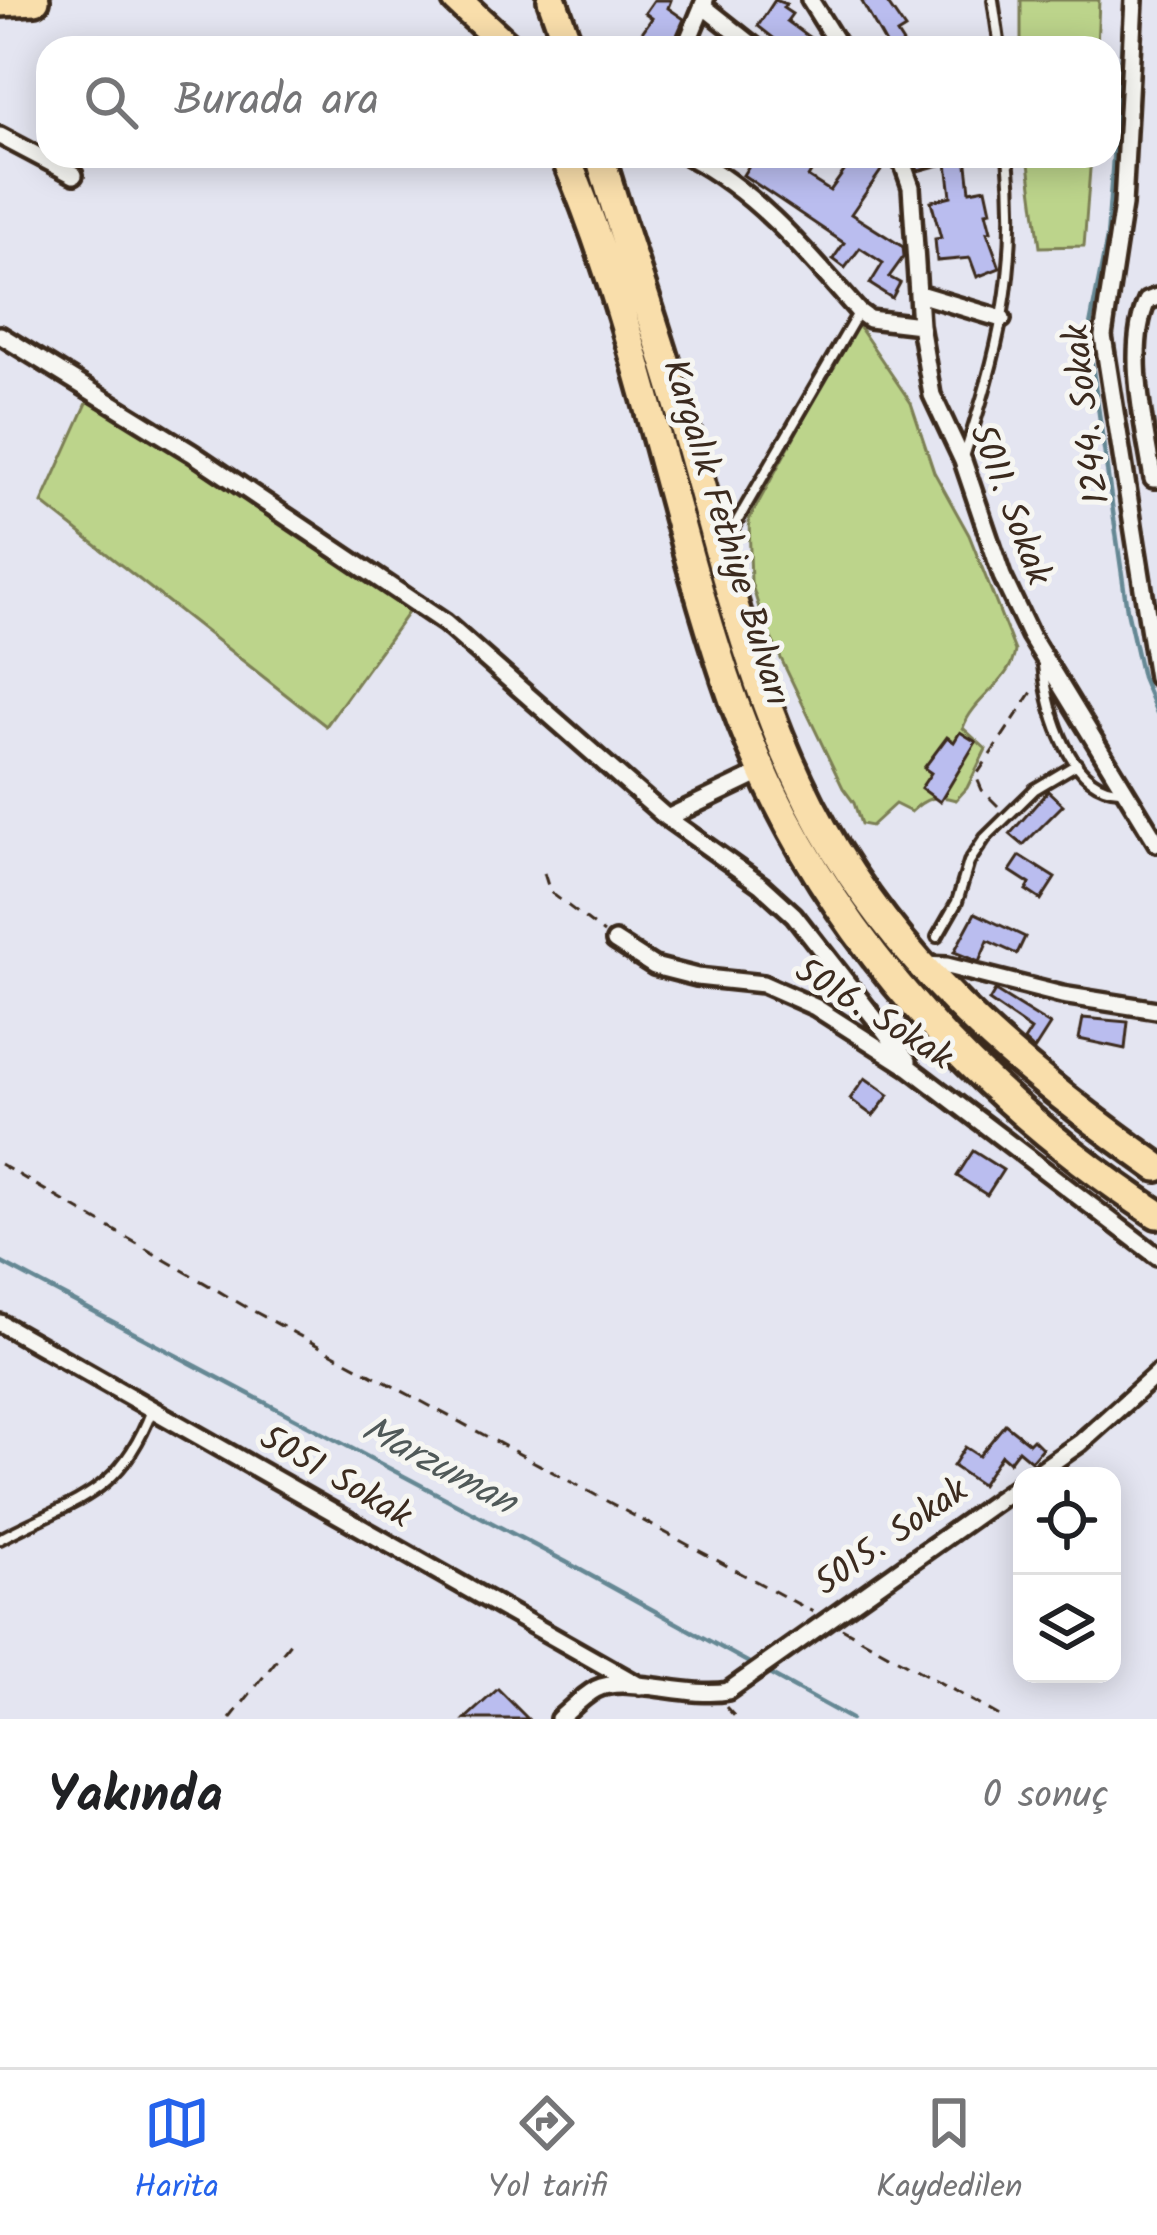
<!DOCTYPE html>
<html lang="tr">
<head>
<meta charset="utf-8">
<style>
  body { margin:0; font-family:Kalam,sans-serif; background:#f2f2f2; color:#202124 }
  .controls { position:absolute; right:36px; bottom:36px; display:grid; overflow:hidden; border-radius:24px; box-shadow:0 6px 30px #0003 }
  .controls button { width:108px; height:108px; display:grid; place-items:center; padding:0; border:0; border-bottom:3px solid #e0e0e0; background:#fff; color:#202124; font:60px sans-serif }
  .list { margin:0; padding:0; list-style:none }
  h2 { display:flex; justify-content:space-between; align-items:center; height:156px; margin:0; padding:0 48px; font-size:51px }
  h2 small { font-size:39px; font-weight:400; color:#757577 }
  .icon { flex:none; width:66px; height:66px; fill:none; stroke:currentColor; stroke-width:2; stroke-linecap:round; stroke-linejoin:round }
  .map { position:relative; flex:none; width:1157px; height:1719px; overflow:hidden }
  .search { position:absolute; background:#fff; box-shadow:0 6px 30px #0003; left:36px; right:36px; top:36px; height:132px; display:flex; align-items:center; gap:30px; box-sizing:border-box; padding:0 42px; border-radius:36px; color:#757577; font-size:45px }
  .sheet { height:348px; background:#fff }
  nav { display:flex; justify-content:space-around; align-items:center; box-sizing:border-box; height:168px; border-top:3px solid #e0e0e0; background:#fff; font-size:33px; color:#757577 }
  nav a { display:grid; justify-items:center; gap:6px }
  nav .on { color:#2563eb }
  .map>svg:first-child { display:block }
</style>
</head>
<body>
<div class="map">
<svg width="1157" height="1719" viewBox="0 0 1157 1719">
  <rect width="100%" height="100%" fill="#e4e5f1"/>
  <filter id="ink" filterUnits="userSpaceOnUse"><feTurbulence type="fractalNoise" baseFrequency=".00833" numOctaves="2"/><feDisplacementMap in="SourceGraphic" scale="24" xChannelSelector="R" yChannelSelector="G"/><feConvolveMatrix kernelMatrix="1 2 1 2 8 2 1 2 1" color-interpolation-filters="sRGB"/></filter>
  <g filter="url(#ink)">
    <path fill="#bcd48b" stroke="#7c7f54" stroke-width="3" d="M 1021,0 L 1099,0 L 1097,48 L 1021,48 Z
      M 1028,156 L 1091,156 L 1084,246 L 1040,247 Z
      M 858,325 L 911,403 L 934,472 L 969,535 L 1015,651 C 1011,682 973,698 963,728 L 986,749 L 967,788 L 956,800 C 937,794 925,798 911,812 L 895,804 L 871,826 L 861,824 L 854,803 L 843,788 L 763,621 L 751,582 L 749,520 L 852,330 Z
      M 92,392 L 415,603 L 326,726 L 42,503 Z"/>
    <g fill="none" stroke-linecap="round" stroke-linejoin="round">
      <path stroke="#658894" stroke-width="4.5" d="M 1125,0 L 1107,238 L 1088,336 L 1127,610 L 1142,677 L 1157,713
        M 0,1262 L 566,1562 L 851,1719"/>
    </g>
    <path fill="#babdef" stroke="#3b2a1e" stroke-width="3" d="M 654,0 L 671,0 L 668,8 L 684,19 L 677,35 L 667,48 L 631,48 L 652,18 L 645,13 Z
      M 775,0 L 786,4 L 783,8 L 792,14 L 787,21 L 813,40 L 807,48 L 786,48 L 758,26 Z
      M 861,0 L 885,0 L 905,29 L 897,34 L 906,48 L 888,48 Z
      M 755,156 L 776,156 L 788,164 L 792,159 L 811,172 L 808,177 L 830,191 L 848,166 L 833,156 L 879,156 L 887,162 L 851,214 L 903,247 L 904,256 L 889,277 L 900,283 L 892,298 L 870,284 L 883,263 L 860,248 L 845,268 L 833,259 L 844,243 L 743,175 Z
      M 913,156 L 966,156 L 970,191 L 986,188 L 991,211 L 986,212 L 991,231 L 987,232 L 1000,268 L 977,277 L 970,258 L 937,261 L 935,239 L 941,238 L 931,201 L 951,196 L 947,163 L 918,171 Z
      M 960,732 L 976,742 L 940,802 L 921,788 L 931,773 L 924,768 L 947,737 L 954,742 Z
      M 1048,791 L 1063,805 L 1023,845 L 1010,834 Z
      M 1020,856 L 1055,878 L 1041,900 L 1026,890 L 1030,884 L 1010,871 Z
      M 975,913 L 1025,937 L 1017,954 L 988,941 L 979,962 L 954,952 Z
      M 995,991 L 1050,1025 L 1034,1050 L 1024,1041 L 1031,1030 L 989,1001 Z
      M 1083,1018 L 1128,1022 L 1125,1049 L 1079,1039 Z
      M 865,1078 L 889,1095 L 873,1116 L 850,1099 Z
      M 973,1151 L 1003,1170 L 987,1195 L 957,1176 Z
      M 1005,1424 L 1029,1443 L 1033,1439 L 1042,1448 L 1031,1461 L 1018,1450 L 1009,1462 L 1001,1455 L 981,1485 L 953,1466 L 965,1447 L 979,1456 Z
      M 498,1689 L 528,1719 L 465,1719 L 488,1698 Z"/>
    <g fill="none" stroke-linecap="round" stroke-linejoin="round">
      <g stroke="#3b2a1e" stroke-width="16">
        <path id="service" d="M 993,0 L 1000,48
          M 963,460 C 998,352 1020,271 1008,156
          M 724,544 L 858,313
          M 1043,665 C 1048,709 1069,794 1125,790
          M 937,937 L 957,902 L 969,862 L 985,838 L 1035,789 L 1077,764
          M 0,1539 C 75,1499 119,1497 152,1410"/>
      </g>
      <g stroke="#3b2a1e" stroke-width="24">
        <path id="minor" d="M 810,0 L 840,48
          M 1134,0 L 1123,205 L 1103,336 L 1157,677
          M 703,6 L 756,48
          M 685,48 L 705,0
          M 0,136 L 74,175
          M 688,156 C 758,193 807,253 858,311 L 869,319 L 920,325
          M 900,156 L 911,187 L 920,325 L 932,395 L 963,461 L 1002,576 L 1030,635 L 1157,843
          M 919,294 L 1002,319
          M 1157,297 L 1147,301 C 1125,350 1145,428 1153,479 L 1157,479
          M 0,335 L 192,453 L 445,623 L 667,818 L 765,771
          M 667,818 L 761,885 L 794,915 L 908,1061
          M 615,941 L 654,966 L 697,977 L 763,984 L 815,1007 L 910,1068 L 1157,1256
          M 921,965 L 947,966 L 1062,995 L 1157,1010
          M 0,1323 L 640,1686
          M 1033,1476 L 1080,1443 L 1157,1374
          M 559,1719 C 571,1709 583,1696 596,1689 C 627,1674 688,1699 728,1691 L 1022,1483"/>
      </g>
      <g stroke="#3b2a1e" stroke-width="36">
        <path id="trunk" d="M 457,0 L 509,48
          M 552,0 L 569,48
          M 0,2 L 35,0
          M 565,156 C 637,324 668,505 726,678 C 801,904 960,1085 1157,1214
          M 600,156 C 626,246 659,334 684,425 C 725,568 757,722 836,851 C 920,987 1029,1076 1157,1167"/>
      </g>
      <path stroke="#3b2a1e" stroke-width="3" stroke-dasharray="12 9" stroke-linecap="butt" d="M 998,806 L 982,790 L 976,776 L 1036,686
        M 544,873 L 550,892 L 604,933
        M 0,1164 L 246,1307 L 813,1612
        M 842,1628 L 1005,1719
        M 726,1707 L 737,1719
        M 230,1719 L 291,1642"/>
      <use href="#service" stroke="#f6f6f2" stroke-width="8"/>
      <use href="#minor" stroke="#f6f6f2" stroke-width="15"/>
      <use href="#trunk" stroke="#f9deab" stroke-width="27"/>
    </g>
  </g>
  <g text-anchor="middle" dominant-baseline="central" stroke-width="10" stroke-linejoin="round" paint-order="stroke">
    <g font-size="36" fill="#3b2a1e" stroke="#f6f6f2">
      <text transform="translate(1088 414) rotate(-97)">1244. Sokak</text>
      <text transform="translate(1009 505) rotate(69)">5011. Sokak</text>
      <text transform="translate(725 533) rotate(73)">Kargalık Fethiye Bulvarı</text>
      <text transform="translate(873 1015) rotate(32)">5016. Sokak</text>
      <text transform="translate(335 1478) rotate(30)">5051 Sokak</text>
      <text transform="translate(892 1538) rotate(-35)">5015. Sokak</text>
    </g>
    <g font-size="39" font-style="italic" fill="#505959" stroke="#f6f6f2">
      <text transform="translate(438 1467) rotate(28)">Marzuman</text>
    </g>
  </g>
</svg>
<div class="controls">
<button><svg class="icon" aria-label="locate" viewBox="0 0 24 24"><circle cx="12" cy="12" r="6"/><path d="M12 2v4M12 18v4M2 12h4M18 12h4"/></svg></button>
<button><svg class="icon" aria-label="layers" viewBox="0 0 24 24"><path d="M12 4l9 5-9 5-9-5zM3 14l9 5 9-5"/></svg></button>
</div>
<div class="search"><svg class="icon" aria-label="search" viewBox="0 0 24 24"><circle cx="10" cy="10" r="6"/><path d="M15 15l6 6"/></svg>Burada ara</div>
</div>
<section class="sheet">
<h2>Yakında<small>0 sonuç</small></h2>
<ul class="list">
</ul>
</section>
<nav>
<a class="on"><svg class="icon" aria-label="map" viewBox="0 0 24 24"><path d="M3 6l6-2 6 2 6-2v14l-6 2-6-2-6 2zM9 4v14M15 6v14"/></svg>Harita</a>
<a><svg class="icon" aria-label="directions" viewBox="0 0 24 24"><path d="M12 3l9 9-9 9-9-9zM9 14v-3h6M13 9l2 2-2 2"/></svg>Yol tarifi</a>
<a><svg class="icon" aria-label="saved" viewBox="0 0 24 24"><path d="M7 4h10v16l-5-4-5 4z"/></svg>Kaydedilen</a>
</nav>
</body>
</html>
